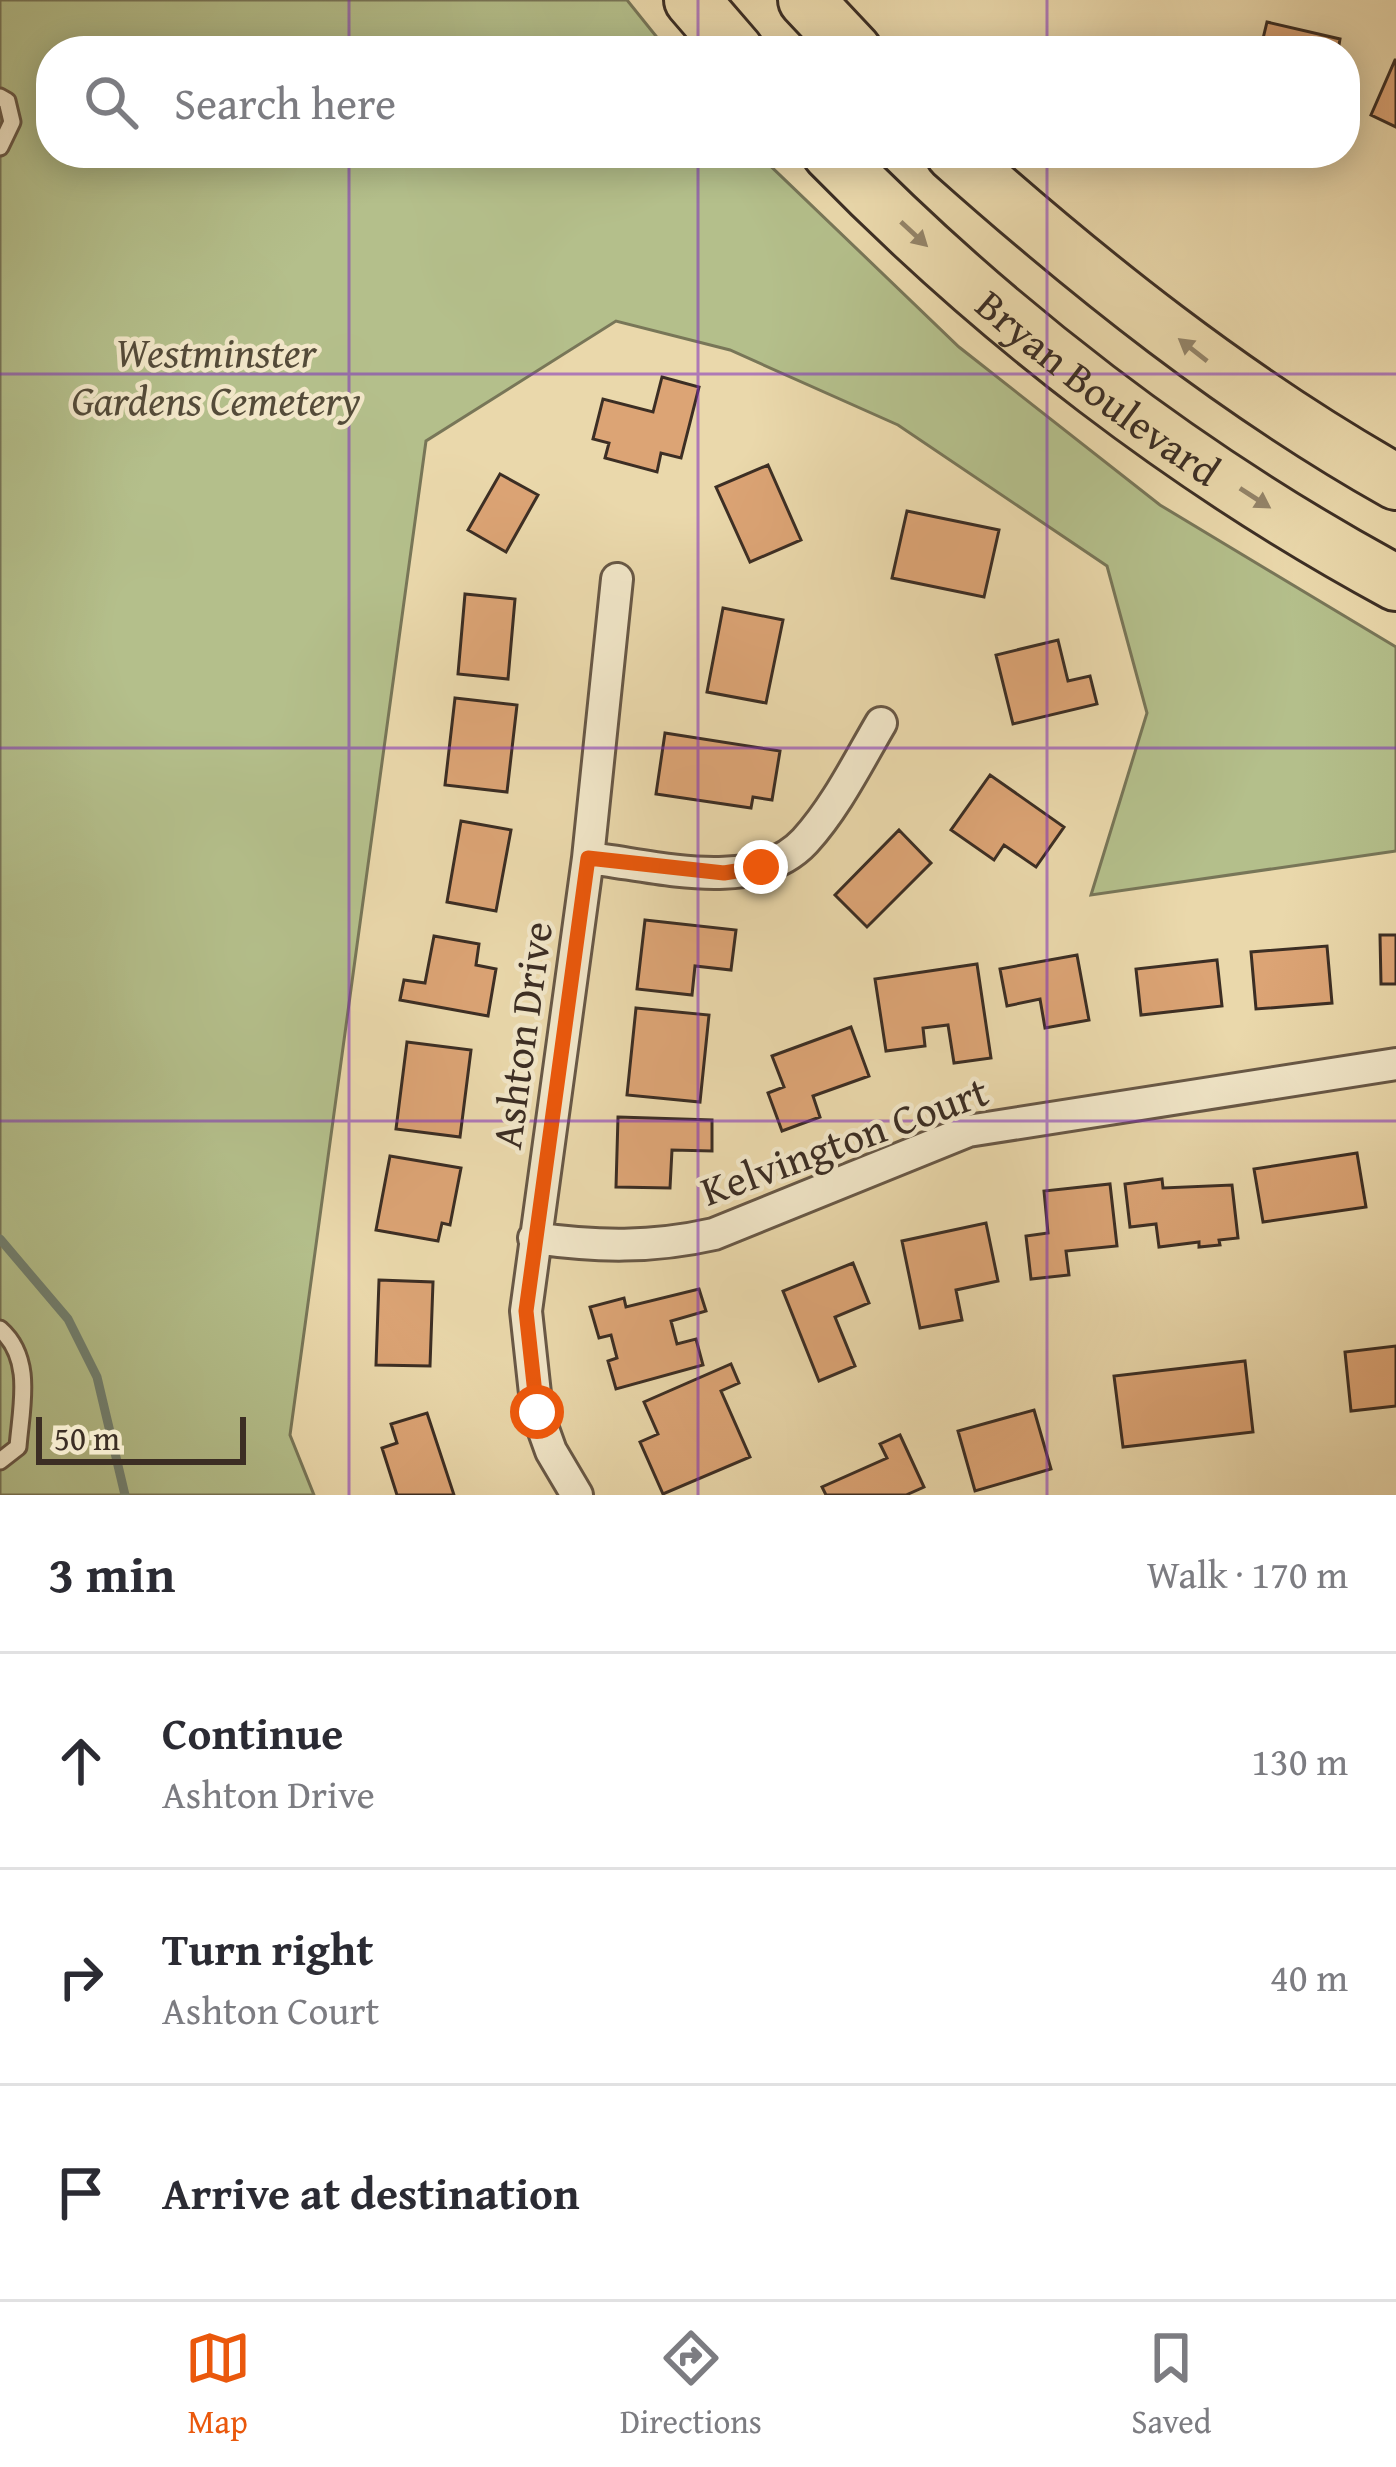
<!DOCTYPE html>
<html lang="en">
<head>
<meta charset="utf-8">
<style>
  body { margin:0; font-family:"Gentium Book Plus",serif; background:#f2f2f3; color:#2b2b33 }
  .scale { position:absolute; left:36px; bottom:30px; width:210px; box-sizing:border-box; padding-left:12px; border:6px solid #3c2e24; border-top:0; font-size:33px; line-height:42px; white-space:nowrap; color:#3c2e24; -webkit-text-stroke:9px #f1e6c8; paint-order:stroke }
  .stop { position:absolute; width:36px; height:36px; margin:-27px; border:9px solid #ea580c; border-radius:50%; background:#fff }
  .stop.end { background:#ea580c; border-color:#fff; box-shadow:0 3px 12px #0008 }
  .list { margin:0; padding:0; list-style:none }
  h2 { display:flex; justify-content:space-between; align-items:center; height:156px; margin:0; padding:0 48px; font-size:51px }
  h2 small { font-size:39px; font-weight:400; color:#7c7c81 }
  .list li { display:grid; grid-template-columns:78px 1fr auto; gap:36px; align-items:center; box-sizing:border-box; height:216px; padding:0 48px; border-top:3px solid #e1e1e2 }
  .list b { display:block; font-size:45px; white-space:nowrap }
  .list p { margin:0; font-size:39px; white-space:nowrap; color:#7c7c81 }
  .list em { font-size:39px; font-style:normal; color:#7c7c81 }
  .icon { flex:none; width:66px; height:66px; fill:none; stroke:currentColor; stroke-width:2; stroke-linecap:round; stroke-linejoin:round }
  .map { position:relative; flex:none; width:1396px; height:1495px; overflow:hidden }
  .search { position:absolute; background:#fff; box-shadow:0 6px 30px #0003; left:36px; right:36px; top:36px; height:132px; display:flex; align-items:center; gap:30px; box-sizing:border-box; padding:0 42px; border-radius:48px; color:#7c7c81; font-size:45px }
  .sheet { height:804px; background:#fff }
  nav { display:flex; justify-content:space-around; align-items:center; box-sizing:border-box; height:168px; border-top:3px solid #e1e1e2; background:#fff; font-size:33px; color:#7c7c81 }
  nav a { display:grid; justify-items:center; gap:6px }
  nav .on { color:#ea580c }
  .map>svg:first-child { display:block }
</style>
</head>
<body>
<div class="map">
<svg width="1396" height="1495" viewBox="0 0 1396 1495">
  <rect width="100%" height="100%" fill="#ead8ab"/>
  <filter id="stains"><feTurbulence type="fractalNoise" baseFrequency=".00167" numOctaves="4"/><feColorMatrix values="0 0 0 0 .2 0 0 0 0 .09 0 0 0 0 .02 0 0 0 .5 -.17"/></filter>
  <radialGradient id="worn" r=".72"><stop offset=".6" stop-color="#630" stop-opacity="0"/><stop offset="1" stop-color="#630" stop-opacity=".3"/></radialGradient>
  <path fill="#b4bf8b" stroke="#787658" stroke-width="3" d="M 0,0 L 627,0 L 668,51 L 51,51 L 51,153 L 757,153 L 959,347 L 1160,505 L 1396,647 L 1396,851 L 1091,895 L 1147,713 L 1107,566 L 898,425 L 730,350 L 616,321 L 426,441 L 290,1435 L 314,1495 L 0,1495 Z"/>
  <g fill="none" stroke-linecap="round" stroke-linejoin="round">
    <path stroke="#738272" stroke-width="9" d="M 0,1239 L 68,1319 L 97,1377 L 125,1495"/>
  </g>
  <path fill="#dca475" stroke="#3c2e24" stroke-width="3" d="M 1267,22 L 1340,39 L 1338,51 L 1260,51 Z
    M 1395,60 L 1396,60 L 1396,127 L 1371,115 Z
    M 662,377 L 699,387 L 681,458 L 661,453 L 657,472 L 605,458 L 609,443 L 593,439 L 603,399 L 653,412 Z
    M 768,465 L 801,540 L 750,562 L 716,487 Z
    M 500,474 L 538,495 L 506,552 L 468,530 Z
    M 907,511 L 999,530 L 984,597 L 892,578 Z
    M 465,594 L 515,599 L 508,679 L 458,674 Z
    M 723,608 L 783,620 L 766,703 L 707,692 Z
    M 1058,640 L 1068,681 L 1090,676 L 1097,704 L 1013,724 L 996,655 Z
    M 455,698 L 517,705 L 507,792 L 445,785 Z
    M 665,733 L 780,751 L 772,800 L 753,797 L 751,808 L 656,794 Z
    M 990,775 L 1064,827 L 1036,867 L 1004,845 L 994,860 L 951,830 Z
    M 461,821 L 511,830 L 496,911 L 447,902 Z
    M 899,830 L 931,863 L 867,927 L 835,895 Z
    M 645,920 L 736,930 L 731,970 L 695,966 L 692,995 L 637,989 Z
    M 1380,935 L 1396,935 L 1396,984 L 1381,984 Z
    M 434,936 L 479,944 L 476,965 L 496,969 L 488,1016 L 400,1000 L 404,980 L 425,983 Z
    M 1327,946 L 1332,1003 L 1256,1009 L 1251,952 Z
    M 1077,955 L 1089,1020 L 1045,1028 L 1040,999 L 1007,1006 L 1000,969 Z
    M 1217,960 L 1222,1006 L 1141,1015 L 1136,969 Z
    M 977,964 L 991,1058 L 954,1063 L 948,1025 L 923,1028 L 925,1046 L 886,1051 L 875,979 Z
    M 636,1008 L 709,1015 L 700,1102 L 627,1095 Z
    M 851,1027 L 869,1076 L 813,1096 L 820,1117 L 782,1131 L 768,1093 L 784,1087 L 772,1056 Z
    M 407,1042 L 471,1050 L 460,1137 L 396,1129 Z
    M 618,1117 L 712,1120 L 712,1151 L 672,1150 L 670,1188 L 616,1187 Z
    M 1357,1153 L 1366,1207 L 1263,1222 L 1254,1169 Z
    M 390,1156 L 461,1168 L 450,1225 L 442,1223 L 438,1241 L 376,1230 Z
    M 1162,1179 L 1163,1188 L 1232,1185 L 1238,1238 L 1219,1240 L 1220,1245 L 1199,1247 L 1199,1242 L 1159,1247 L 1156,1224 L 1130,1227 L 1125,1184 Z
    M 1110,1184 L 1117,1246 L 1066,1251 L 1069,1275 L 1031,1279 L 1026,1236 L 1048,1233 L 1044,1191 Z
    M 986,1223 L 998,1281 L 956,1290 L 962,1320 L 920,1328 L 902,1241 Z
    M 853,1263 L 869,1303 L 835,1317 L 855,1366 L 819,1381 L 783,1291 Z
    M 379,1280 L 433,1282 L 430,1366 L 376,1365 Z
    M 699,1289 L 706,1311 L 671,1321 L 677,1344 L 696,1339 L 703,1365 L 616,1389 L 608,1361 L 617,1358 L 611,1335 L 599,1338 L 590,1307 L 624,1298 L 626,1307 Z
    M 1396,1346 L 1396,1406 L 1351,1411 L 1345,1352 Z
    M 1245,1361 L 1253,1432 L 1123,1447 L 1114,1376 Z
    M 731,1364 L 739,1383 L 721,1391 L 750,1457 L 663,1494 L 640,1442 L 658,1434 L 644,1402 Z
    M 1034,1410 L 1051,1469 L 975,1491 L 958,1431 Z
    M 427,1413 L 454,1495 L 397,1495 L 382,1448 L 397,1443 L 391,1424 Z
    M 900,1435 L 924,1487 L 906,1495 L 826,1495 L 822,1487 L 887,1458 L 880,1444 Z"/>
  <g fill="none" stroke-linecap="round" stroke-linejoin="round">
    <g stroke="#685846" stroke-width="21">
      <path id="service" d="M 0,97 L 7,101 L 12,122 L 0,147
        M 0,1329 C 34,1359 21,1407 18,1447 L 0,1461"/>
    </g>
    <g stroke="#685846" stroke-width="36">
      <path id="minor" d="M 588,858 C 653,865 754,896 805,841 C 836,807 858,762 881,723
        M 534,1238 C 597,1247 652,1248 714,1234 L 968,1131 L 1396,1064
        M 577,1495 L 551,1451 L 537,1412 L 526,1311 L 588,858 L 617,579"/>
    </g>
    <g stroke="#3c2e24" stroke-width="60">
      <g id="motorway">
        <path d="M 692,0 L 736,51"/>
        <path d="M 806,0 L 854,51"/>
        <path id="s1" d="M 830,153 C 995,322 1187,470 1396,583"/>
        <path d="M 953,153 C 1091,276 1235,391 1396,482"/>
      </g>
    </g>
    <use href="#service" stroke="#f1e6c8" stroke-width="15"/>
    <use href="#minor" stroke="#f1e6c8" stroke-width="30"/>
    <use href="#motorway" stroke="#ead8ab" stroke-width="54"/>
  </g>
  <defs><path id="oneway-solid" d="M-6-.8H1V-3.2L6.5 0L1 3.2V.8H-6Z" transform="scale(3)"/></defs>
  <g fill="#938368">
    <use href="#oneway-solid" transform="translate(914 234) rotate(43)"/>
    <use href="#oneway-solid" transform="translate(1193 350) rotate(-142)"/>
    <use href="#oneway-solid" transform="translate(1255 498) rotate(33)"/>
  </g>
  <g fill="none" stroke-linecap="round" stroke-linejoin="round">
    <path stroke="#ea580c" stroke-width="15" d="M 537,1412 L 526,1311 L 588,858 L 724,873 L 761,867"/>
  </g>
  <path fill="none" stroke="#7b2cbf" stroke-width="3" stroke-opacity="0.55" d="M 349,0 L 349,51M 698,0 L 698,51M 1047,0 L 1047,51M 349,153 L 349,1495M 698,153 L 698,1495M 1047,153 L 1047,1495M 0,374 L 1396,374M 0,748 L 1396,748M 0,1121 L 1396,1121"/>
  <g text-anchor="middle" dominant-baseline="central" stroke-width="9" stroke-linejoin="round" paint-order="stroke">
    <g font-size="42" font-style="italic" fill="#544b39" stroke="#f1e6c8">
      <text x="216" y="351">Westminster<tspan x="216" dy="48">Gardens Cemetery</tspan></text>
    </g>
    <g font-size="42" fill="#3c2e24" stroke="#f1e6c8">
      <text stroke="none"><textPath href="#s1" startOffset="357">Bryan Boulevard</textPath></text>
      <text transform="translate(521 1035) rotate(-82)">Ashton Drive</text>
      <text transform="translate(844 1140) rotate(-20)">Kelvington Court</text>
    </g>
  </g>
  <rect width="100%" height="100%" filter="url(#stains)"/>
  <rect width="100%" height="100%" fill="url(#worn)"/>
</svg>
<div class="scale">50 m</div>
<div class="stop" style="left:537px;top:1412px"></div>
<div class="stop end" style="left:761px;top:867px"></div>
<div class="search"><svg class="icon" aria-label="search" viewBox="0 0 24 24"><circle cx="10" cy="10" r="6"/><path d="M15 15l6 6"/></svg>Search here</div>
</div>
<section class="sheet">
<h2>3 min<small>Walk · 170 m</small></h2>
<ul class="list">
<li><svg class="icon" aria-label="ahead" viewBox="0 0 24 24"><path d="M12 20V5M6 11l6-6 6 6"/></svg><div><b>Continue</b><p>Ashton Drive</p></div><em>130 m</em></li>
<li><svg class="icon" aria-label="right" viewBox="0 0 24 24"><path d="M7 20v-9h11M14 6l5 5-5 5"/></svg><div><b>Turn right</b><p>Ashton Court</p></div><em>40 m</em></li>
<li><svg class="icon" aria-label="arrive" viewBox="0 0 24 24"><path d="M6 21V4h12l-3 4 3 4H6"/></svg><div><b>Arrive at destination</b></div></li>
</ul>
</section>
<nav>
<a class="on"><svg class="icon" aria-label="map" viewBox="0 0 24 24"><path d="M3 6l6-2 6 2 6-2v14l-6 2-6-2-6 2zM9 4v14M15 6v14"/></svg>Map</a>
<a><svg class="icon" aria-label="directions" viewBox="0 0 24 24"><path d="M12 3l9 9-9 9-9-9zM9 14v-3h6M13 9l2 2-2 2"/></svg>Directions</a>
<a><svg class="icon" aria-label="saved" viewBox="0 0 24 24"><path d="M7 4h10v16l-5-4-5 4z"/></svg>Saved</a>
</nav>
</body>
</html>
